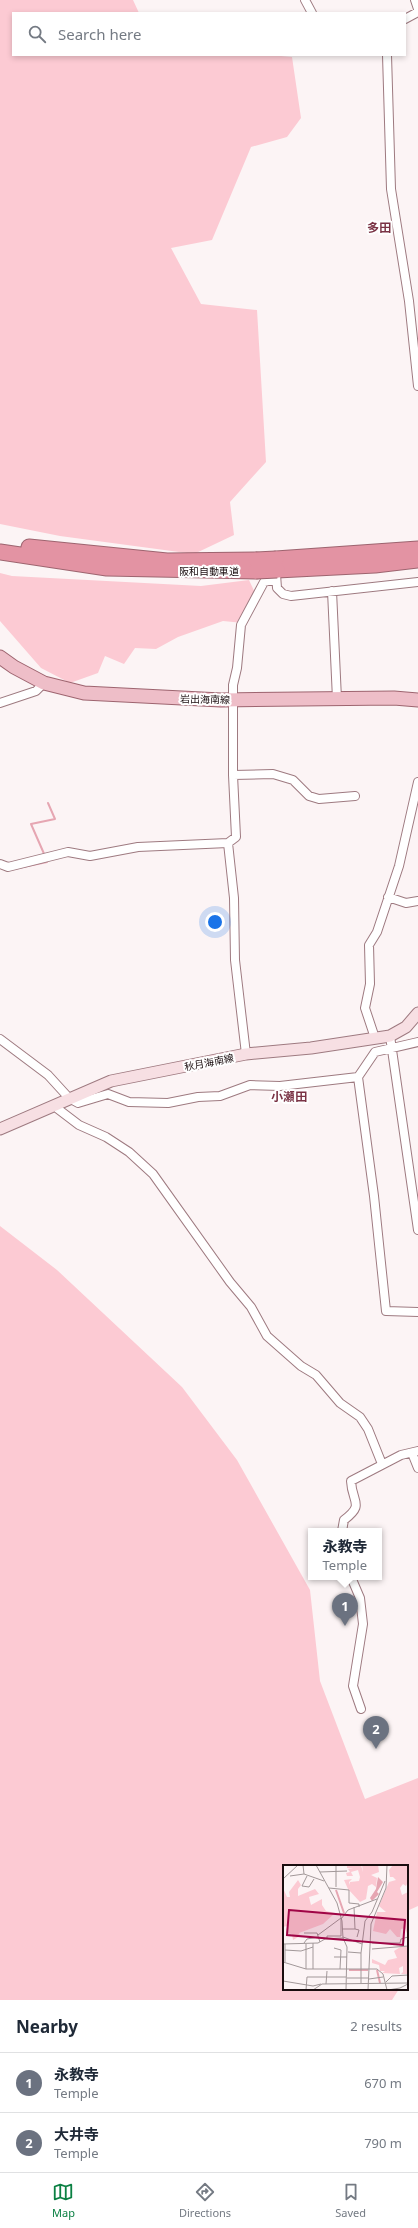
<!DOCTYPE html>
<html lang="en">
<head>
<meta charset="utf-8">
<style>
  body { margin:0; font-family:"Noto Sans","Noto Sans JP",sans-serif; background:#f2f2f3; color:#1f2937 }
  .you { position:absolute; left:215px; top:922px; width:14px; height:14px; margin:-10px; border:3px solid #fff; border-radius:50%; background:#1a73e8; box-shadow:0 0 0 6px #1a73e833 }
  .badge { display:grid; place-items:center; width:26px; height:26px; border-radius:50%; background:#0b8043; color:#fff; font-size:13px; font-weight:700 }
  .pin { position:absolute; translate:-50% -33px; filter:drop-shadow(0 1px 2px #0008) }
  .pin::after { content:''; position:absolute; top:21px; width:14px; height:12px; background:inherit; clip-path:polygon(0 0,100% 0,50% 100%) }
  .popup { position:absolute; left:308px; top:1528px; width:74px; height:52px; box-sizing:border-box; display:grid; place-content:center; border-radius:0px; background:#fff; filter:drop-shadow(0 1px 3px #0005); font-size:13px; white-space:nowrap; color:#747a83 }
  .popup b { font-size:15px; color:#1f2937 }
  .popup::after { content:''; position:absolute; left:50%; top:100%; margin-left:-8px; border:8px solid transparent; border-top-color:#fff }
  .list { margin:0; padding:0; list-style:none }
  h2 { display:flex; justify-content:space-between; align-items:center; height:52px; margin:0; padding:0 16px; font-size:17px }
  h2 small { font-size:13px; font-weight:400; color:#747a83 }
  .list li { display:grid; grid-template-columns:26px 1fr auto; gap:12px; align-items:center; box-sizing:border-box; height:60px; padding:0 16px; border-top:1px solid #e0e1e3 }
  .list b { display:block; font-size:15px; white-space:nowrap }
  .list p { margin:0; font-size:13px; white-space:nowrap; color:#747a83 }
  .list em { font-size:13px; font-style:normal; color:#747a83 }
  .icon { flex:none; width:22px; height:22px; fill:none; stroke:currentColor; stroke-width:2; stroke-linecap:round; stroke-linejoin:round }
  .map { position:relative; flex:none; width:418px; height:2000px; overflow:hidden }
  .search { position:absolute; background:#fff; box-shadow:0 2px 6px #0003; left:12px; right:12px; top:12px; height:44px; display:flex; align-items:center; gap:10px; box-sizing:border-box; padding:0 14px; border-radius:0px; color:#747a83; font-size:15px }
  .sheet { height:172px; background:#fff }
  nav { display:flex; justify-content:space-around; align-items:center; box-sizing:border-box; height:56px; border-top:1px solid #e0e1e3; background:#fff; font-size:11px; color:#747a83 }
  nav a { display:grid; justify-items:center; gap:2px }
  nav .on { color:#0b8043 }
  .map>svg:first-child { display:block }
</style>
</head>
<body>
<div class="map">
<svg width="418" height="2000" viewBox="0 0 418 2000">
  <rect width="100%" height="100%" fill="#fcf4f5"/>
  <path fill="#fccad3" d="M 0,0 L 133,0 L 139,13 L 13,13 L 13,55 L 270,55 L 292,57 L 301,118 L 287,137 L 251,147 L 212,240 L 171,248 L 201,304 L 257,310 L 266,462 L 230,502 L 234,535 L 194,554 L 60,536 L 0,524 Z
    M 0,573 L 12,576 L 201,586 L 249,580 L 257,597 L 243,623 L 223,621 L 178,637 L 156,649 L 135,648 L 124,664 L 105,656 L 98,673 L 70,683 L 41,668 L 0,621 Z
    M 0,1226 L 57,1270 L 182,1387 L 237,1460 L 310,1590 L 320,1681 L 365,1799 L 418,1778 L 418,1906 L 407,1911 L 407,1866 L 284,1866 L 284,1989 L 399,1989 L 392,2000 L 0,2000 Z"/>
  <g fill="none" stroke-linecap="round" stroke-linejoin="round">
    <path stroke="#e6a6b2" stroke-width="2" d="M 45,856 L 31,824 L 55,819 L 48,803
      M 9,870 L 47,862 L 47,860"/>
    <g stroke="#9e7a80" stroke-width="10">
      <path id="street" d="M 305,0 L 312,13
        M 415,0 L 418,9
        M 405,19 L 418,12
        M 387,55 L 391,189 L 409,301 L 418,386
        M 276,574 L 277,588 L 283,594 L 291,596 L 418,582
        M 332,591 L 337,699
        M 0,703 L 36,691 L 44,683
        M 233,775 L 233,685 L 237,668 L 241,625 L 264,582 L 276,579
        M 228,843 L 234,898 L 235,960 L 246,1054
        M 0,864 L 8,867 L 68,852 L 90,856 L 138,847 L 228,843 L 236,837 L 233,775 L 273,774 L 293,780 L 309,796 L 319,799 L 355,796
        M 388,897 L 406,903 L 418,901
        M 390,1036 L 418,1230
        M 375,1038 L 365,1008 L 370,984 L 369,945 L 377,932 L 399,866 L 418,782
        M 0,1039 L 48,1075 L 69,1098 L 78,1103 L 108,1094 L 129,1102 L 168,1103 L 198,1097 L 220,1096 L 250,1085 L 280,1086 L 358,1077
        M 418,1042 L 375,1052 L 358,1077 L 374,1196 L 386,1311 L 418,1312
        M 55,1105 L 58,1109 L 79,1125 L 106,1137 L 129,1152 L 153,1174 L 230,1282 L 251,1307 L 267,1336 L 301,1366 L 316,1375 L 340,1403 L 360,1417 L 368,1429 L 382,1464
        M 412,1453 L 418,1468
        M 342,1531 L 344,1520 C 365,1504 352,1503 351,1481 L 401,1455 L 418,1451
        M 351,1577 L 360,1598 L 363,1624 L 353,1686 L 361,1709"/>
    </g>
    <g stroke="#9e7a80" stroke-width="13">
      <path id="secondary" d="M 0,1129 L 111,1081 L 246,1054 L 311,1048 L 390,1036 L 406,1027 L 418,1013"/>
    </g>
    <g stroke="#9d646f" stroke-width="15">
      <path id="primary" d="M 0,657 L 14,667 L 44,683 L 84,693 L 221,700 L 394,698 L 418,700"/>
    </g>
    <g stroke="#9d646f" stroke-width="17">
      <path id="highway" d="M 29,547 L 167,561 L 256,560
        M 0,552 L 107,568 L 256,571
        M 276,559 L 418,549
        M 277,570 L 375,565 L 418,560"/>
    </g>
    <use href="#street" stroke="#fff" stroke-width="8"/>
    <use href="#secondary" stroke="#f7dfe3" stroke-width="11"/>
    <use href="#primary" stroke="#eebec8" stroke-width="13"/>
    <use href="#highway" stroke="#e393a3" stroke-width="15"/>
    <g stroke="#9d646f" stroke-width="17" stroke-linecap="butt">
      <path id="highway-bridge" d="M 256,560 L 276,559
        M 256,571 L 277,570"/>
    </g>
    <use href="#highway-bridge" stroke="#e393a3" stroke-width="15"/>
  </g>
  <g text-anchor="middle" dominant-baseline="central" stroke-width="4" stroke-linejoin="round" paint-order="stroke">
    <g font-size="10" fill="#1a0d0f" stroke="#fff">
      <text x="209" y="571">阪和自動車道</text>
      <text transform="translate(205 699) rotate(1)">岩出海南線</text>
      <text transform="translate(209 1062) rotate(-11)">秋月海南線</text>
    </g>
    <g font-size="12" font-weight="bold" fill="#7a3345" stroke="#fff">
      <text x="379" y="227">多田</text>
      <text x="289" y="1096">小瀬田</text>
    </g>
  </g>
  <g transform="translate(283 1865)">
    <rect width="125" height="125" fill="#fcf4f5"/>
    <path d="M 64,0 L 78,0 L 80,7 L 79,0 L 95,0 L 96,7 L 88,10 L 94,13 L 93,22 L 89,19 L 85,21 L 83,34 L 77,37 L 65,24 L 61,15 L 69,14 L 66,17 L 67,20 L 67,17 L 76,16 L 77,12 L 75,5 L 68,7 L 70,11 L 64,11 L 63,8 L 67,7 L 65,4 L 70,4 L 64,3 ZM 110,0 L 125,0 L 125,17 L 123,21 L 120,19 L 117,23 L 119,30 L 125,27 L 125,71 L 122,63 L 118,64 L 117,72 L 114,72 L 107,64 L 103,69 L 90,66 L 94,47 L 103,47 L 96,41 L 106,17 L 113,15 L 110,12 L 107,12 L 106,5 ZM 15,15 L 18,20 L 15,24 L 15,31 L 32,24 L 36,29 L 26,32 L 28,40 L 39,34 L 39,40 L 43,46 L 52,48 L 40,59 L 16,68 L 17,71 L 10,75 L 9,69 L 3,68 L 4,61 L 0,62 L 0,23 L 4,32 L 7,32 L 6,27 ZM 119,81 L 125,82 L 125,109 L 118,109 L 120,107 L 120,101 L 116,103 L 117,109 L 99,108 L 102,106 L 97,106 L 96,100 L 89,98 L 89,94 L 102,100 L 105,95 L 114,93 L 111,86 Z" fill="#fccad3"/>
    <path d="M 95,12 L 100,17 L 94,27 L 96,29 L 89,36 L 87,33 L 93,24 Z" fill="#e6a6b2"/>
    <path fill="none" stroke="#e6a6b2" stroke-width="2" d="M 53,25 L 61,48M 66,105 L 85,105M 94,105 L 97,118"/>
    <path fill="none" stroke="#a29899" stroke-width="1" d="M 20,0 L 21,9 L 41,16M 33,0 L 54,38 L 59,56 L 60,73 L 64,82 L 63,125M 37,7 L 64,6M 7,11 L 21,9M 24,11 L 19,21 L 26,22 L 31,14M 0,14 L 15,0M 53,22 L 53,0M 46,23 L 66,25 L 66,38 L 76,39 L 76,42M 71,42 L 72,64 L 76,65 L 74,72M 59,64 L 72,64M 21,68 L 34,68 L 37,77M 35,70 L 58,53M 58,71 L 58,54 L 65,45 L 94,34M 60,72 L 79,79M 44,73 L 44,71 L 58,71M 21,78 L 24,74 L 35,72M 89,78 L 117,78 L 118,74 L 125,72M 0,79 L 35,78 L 42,74 L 60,73M 23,79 L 23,104M 51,83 L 58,85 L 57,104M 89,84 L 125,81M 2,85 L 18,86 L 30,82M 65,87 L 78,88 L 82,56 L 89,47 L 102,16M 51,92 L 64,92M 0,97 L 23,104 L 64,104M 2,97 L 2,79M 30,104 L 30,78M 64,104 L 94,104 L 100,109 L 104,125M 64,113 L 85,113M 86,114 L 100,112M 0,116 L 30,121 L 38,119M 103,117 L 109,111 L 125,110M 78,118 L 78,88M 43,119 L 44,106M 23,125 L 24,112 L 63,112M 30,125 L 39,119 L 125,118M 85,125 L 88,59 L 103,23 L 104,0M 105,125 L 117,123 L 125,119"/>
    <path fill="#a00546" fill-opacity="0.15" stroke="#a00546" stroke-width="2" d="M 6,45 L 122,55 L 120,80 L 4,70 Z"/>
    <rect width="125" height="125" fill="none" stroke="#1a0d0f" stroke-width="2"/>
  </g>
</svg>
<div class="you"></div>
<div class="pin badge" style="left:345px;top:1626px;background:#6b7280">1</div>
<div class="popup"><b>永教寺</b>Temple</div>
<div class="pin badge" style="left:376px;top:1749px;background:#6b7280">2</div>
<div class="search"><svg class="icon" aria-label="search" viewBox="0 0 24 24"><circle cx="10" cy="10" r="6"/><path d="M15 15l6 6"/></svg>Search here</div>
</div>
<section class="sheet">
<h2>Nearby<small>2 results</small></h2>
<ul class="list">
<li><span class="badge" style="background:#6b7280">1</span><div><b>永教寺</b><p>Temple</p></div><em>670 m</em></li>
<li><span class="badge" style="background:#6b7280">2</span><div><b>大井寺</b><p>Temple</p></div><em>790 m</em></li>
</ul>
</section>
<nav>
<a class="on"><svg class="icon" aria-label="map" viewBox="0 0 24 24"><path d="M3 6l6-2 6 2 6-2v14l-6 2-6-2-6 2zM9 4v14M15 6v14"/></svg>Map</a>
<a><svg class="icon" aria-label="directions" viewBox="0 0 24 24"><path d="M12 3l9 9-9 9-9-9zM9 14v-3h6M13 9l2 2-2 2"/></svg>Directions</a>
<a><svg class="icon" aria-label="saved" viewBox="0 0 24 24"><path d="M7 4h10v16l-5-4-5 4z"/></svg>Saved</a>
</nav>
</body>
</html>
